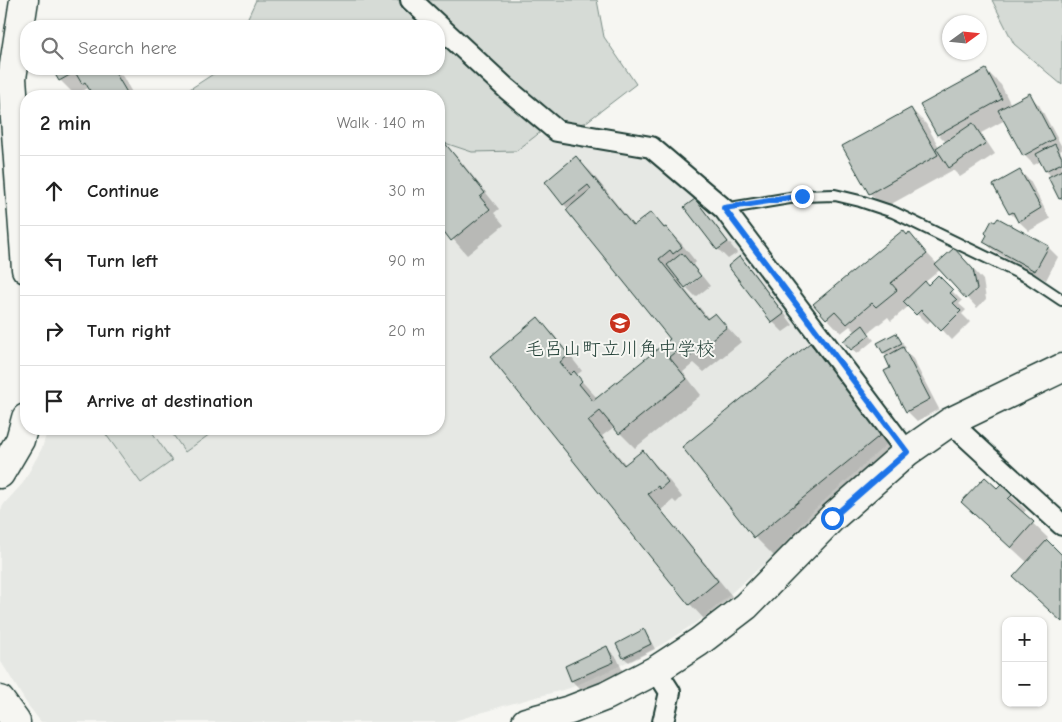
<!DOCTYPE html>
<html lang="en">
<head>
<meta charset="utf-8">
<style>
  body { margin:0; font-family:"Comic Neue","Klee One",sans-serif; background:#f6f6f6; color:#222 }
  .controls { position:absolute; right:15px; bottom:15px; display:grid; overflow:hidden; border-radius:10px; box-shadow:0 1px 4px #0004 }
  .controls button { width:45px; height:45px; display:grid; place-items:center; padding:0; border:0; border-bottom:1px solid #e0e0e0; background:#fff; color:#222; font:25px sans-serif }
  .compass { position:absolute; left:942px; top:15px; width:45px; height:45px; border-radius:50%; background:#fff; box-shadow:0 1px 4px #0004; rotate:75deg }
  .stop { position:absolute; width:15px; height:15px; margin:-11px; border:4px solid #1a73e8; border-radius:50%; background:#fff }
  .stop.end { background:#1a73e8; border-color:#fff; box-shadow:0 1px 5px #0008 }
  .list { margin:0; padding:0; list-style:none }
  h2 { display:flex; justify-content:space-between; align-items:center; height:65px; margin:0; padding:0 20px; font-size:21px }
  h2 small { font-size:16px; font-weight:400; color:#767676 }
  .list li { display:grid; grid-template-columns:32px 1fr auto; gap:15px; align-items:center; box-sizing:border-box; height:70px; padding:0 20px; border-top:1px solid #e0e0e0 }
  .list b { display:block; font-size:19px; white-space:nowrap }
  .list em { font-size:16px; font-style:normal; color:#767676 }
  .icon { flex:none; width:28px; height:28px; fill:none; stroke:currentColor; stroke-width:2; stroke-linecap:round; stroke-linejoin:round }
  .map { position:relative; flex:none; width:1062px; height:722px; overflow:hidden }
  .search { position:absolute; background:#fff; box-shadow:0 1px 4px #0004; left:20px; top:20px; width:425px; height:55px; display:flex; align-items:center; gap:12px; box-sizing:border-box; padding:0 18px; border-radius:20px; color:#767676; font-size:19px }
  .panel { position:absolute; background:#fff; box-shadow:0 1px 4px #0004; left:20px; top:90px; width:425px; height:345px; border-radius:20px }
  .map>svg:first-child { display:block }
</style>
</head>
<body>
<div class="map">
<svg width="1062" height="722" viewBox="0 0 1062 722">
  <rect width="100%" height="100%" fill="#f6f6f2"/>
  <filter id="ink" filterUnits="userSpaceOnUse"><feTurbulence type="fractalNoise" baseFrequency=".02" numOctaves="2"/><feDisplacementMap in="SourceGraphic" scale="10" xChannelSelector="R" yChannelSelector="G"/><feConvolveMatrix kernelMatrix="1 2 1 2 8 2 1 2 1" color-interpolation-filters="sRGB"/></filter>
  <g filter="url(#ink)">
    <path fill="#e6e8e4" d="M 548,134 L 641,152 L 722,216 L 890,441 L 814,510 L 774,555 L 703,618 L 661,645 L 615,668 L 570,688 L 503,706 L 451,722 L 41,722 L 27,704 L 0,660 L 0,511 L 4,504 L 23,483 L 42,448 L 48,429 L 439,429 L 439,137 L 497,144 Z"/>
    <path fill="#d6dbd6" stroke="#7a8c85" d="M 256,0 L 597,0 L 604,37 L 636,84 L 585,123 L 546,128 L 516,151 L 472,152 L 439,141 L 439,96 L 195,96 L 190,89 L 221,69 L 439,69 L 439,26 L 244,26 Z
      M 992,0 L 1062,0 L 1062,85 L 1014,44 Z
      M 102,429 L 150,429 L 172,461 L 141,483 Z
      M 169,429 L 217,429 L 185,452 Z"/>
    <path fill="#0003" d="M 54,69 L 115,69 L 123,77 L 134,96 L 95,96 L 88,88 L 75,95 L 60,80 Z
      M 986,70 L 1001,85 L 1011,105 L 1029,95 L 1039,105 L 1062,147 L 1062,150 L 1060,151 L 1062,155 L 1062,200 L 1052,177 L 1046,171 L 1041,161 L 1034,165 L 1024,155 L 1005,120 L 981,133 L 995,154 L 960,177 L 953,170 L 884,208 L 870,193 L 911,109 L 926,124 L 939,147 L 946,142 L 938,134 Z
      M 444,144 L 459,159 L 499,209 L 494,213 L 504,225 L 467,255 L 439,223 L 439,148 Z
      M 576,158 L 591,172 L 635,227 L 651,214 L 681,243 L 696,262 L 693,265 L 700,274 L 685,287 L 683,284 L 682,286 L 709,319 L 715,314 L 741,342 L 704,372 L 694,363 L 683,372 L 701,395 L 635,448 L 614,427 L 602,436 L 626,465 L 643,452 L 658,467 L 682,497 L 676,503 L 673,500 L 661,510 L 732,596 L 704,619 L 690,604 L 491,357 L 538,319 L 553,334 L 582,371 L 576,375 L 598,399 L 671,339 L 564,204 Z
      M 1020,171 L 1030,181 L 1050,219 L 1029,231 L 1010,213 Z
      M 695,201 L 705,211 L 737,253 L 728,259 L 718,249 L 686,208 Z
      M 909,234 L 937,264 L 964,259 L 983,280 L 986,299 L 977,308 L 941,269 L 924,283 L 928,287 L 938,277 L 962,301 L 959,304 L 966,310 L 962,314 L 970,322 L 952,340 L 932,319 L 927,324 L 909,306 L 891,321 L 888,317 L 868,333 L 874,340 L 857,354 L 845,341 L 856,332 L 850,326 L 841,333 L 827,318 Z
      M 988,235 L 1048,247 L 1058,257 L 1046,280 L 995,252 L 985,242 Z
      M 740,258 L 750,268 L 793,325 L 783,332 L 773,322 Z
      M 702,276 L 710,286 L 696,297 L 687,288 Z
      M 896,334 L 906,348 L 903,349 L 913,359 L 939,409 L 917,421 L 907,411 L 888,357 L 884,353 Z
      M 810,345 L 829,364 L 901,453 L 774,556 L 755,537 Z
      M 1001,486 L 1026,510 L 1023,514 L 1048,538 L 1045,541 L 1062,556 L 1062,622 L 1028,563 L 978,517 Z
      M 643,631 L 648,636 L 655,649 L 629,662 L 624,658 L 618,644 Z
      M 607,648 L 617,658 L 623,672 L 582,691 L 572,681 L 566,667 Z"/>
    <path fill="#c1c8c3" stroke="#1f3d34" d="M 52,69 L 113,69 L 129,96 L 93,96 L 85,82 L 82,84 L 75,72 L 59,81 Z
      M 986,69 L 1002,99 L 937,135 L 920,105 Z
      M 1030,93 L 1054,139 L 1023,156 L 998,110 Z
      M 911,108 L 938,155 L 869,194 L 842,146 Z
      M 973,123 L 986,143 L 949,168 L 936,148 Z
      M 444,142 L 485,193 L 480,197 L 490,209 L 451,241 L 439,225 L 439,146 Z
      M 1055,144 L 1062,158 L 1062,163 L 1045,171 L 1036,154 Z
      M 576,156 L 633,226 L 651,212 L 664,228 L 666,227 L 682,247 L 673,254 L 670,250 L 659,259 L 707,319 L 715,313 L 727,327 L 688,358 L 680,348 L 669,357 L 687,379 L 619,434 L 600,411 L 588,421 L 624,465 L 643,450 L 668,482 L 660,489 L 658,486 L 648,494 L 718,581 L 689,605 L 490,357 L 538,317 L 569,355 L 560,362 L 570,375 L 574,371 L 582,381 L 579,384 L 593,401 L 670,339 L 566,210 L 591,189 L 588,185 L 563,205 L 545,182 Z
      M 1020,170 L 1041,208 L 1018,222 L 1013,212 L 1009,214 L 993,185 Z
      M 1062,170 L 1062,198 L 1059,199 L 1048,177 Z
      M 695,199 L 728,242 L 717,250 L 684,207 Z
      M 998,218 L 1049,246 L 1035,271 L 983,242 L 987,235 L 985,233 L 992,220 L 995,222 Z
      M 903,230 L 907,235 L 909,232 L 927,254 L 891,283 L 897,290 L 876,307 L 872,303 L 847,324 L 835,311 L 826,319 L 813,304 Z
      M 954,248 L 973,269 L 977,289 L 966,299 L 935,265 Z
      M 682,253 L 701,276 L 685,288 L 667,265 Z
      M 740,256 L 784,314 L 772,323 L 728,266 Z
      M 938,275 L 953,290 L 950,293 L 957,300 L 953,303 L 961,311 L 941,331 L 921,310 L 916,315 L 903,302 L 925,281 L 928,285 Z
      M 863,325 L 870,335 L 851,350 L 843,341 Z
      M 896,333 L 902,343 L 883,353 L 877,343 Z
      M 810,343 L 883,433 L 754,538 L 682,447 Z
      M 903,347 L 930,399 L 906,412 L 884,371 L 890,368 L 885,357 Z
      M 985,477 L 997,488 L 1001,484 L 1012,495 L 1008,499 L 1034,522 L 1011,548 L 961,502 Z
      M 1047,540 L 1062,555 L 1062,622 L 1013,577 Z
      M 644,629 L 651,644 L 623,658 L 616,644 Z
      M 607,646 L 614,662 L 571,681 L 565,666 Z"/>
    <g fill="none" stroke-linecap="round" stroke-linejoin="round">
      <g stroke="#1f3d34" stroke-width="14">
        <path id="lane" d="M 724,209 L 802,196 L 835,195 L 860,201 L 893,212 L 1029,278 L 1062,300"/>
      </g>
      <g stroke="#1f3d34" stroke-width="24">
        <path id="street" d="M 411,0 L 507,89 L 557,131 L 651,147 L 724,209 L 907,452
          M 950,422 L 1062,525
          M 656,670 L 670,692 L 663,722"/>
      </g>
      <g stroke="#1f3d34" stroke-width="31">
        <path id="secondary" d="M 24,0 L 12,78 L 26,269
          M 0,474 L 20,440 L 26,418
          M 0,700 L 16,722
          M 526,722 L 570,710 L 606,696 L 656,670 L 699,642 L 746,606 L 832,518 L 907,452 L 950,422 L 1062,368"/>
      </g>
      <use href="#lane" stroke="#f6f6f2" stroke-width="10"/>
      <use href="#street" stroke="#f6f6f2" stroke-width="20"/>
      <use href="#secondary" stroke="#f6f6f2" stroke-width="28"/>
    </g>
  </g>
  <g fill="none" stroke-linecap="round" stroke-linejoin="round" filter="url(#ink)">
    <path stroke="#1a73e8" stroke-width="6" d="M 802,196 L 724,208 L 907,452 L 832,518"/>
  </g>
  <defs>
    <g id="school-disc" transform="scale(1.125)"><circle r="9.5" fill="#c8321e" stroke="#f6f6f2"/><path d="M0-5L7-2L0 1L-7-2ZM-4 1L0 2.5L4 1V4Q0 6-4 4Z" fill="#fff"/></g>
  </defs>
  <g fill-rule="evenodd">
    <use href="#school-disc" x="620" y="323"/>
  </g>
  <g text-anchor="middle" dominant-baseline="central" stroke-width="4" stroke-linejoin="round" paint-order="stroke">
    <g font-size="19" fill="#1f3d34" stroke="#f6f6f2">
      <text x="620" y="349">毛呂山町立川角中学校</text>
    </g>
  </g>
</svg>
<div class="controls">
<button>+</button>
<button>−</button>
</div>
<svg class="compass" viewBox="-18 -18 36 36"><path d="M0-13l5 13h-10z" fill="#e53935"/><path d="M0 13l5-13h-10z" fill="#767676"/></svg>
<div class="stop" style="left:832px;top:518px"></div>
<div class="stop end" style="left:802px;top:196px"></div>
<div class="search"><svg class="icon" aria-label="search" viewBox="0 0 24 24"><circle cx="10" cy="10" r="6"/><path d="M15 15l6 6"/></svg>Search here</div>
<section class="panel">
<h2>2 min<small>Walk · 140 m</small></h2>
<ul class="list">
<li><svg class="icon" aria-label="ahead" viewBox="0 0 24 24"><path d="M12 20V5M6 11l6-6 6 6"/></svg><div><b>Continue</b></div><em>30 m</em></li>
<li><svg class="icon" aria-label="left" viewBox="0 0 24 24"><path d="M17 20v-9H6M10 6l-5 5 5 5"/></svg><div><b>Turn left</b></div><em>90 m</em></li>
<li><svg class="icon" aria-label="right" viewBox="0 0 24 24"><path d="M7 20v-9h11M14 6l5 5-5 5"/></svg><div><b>Turn right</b></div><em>20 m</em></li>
<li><svg class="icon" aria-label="arrive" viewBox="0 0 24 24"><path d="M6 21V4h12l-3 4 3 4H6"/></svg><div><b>Arrive at destination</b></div></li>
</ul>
</section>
</div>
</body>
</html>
